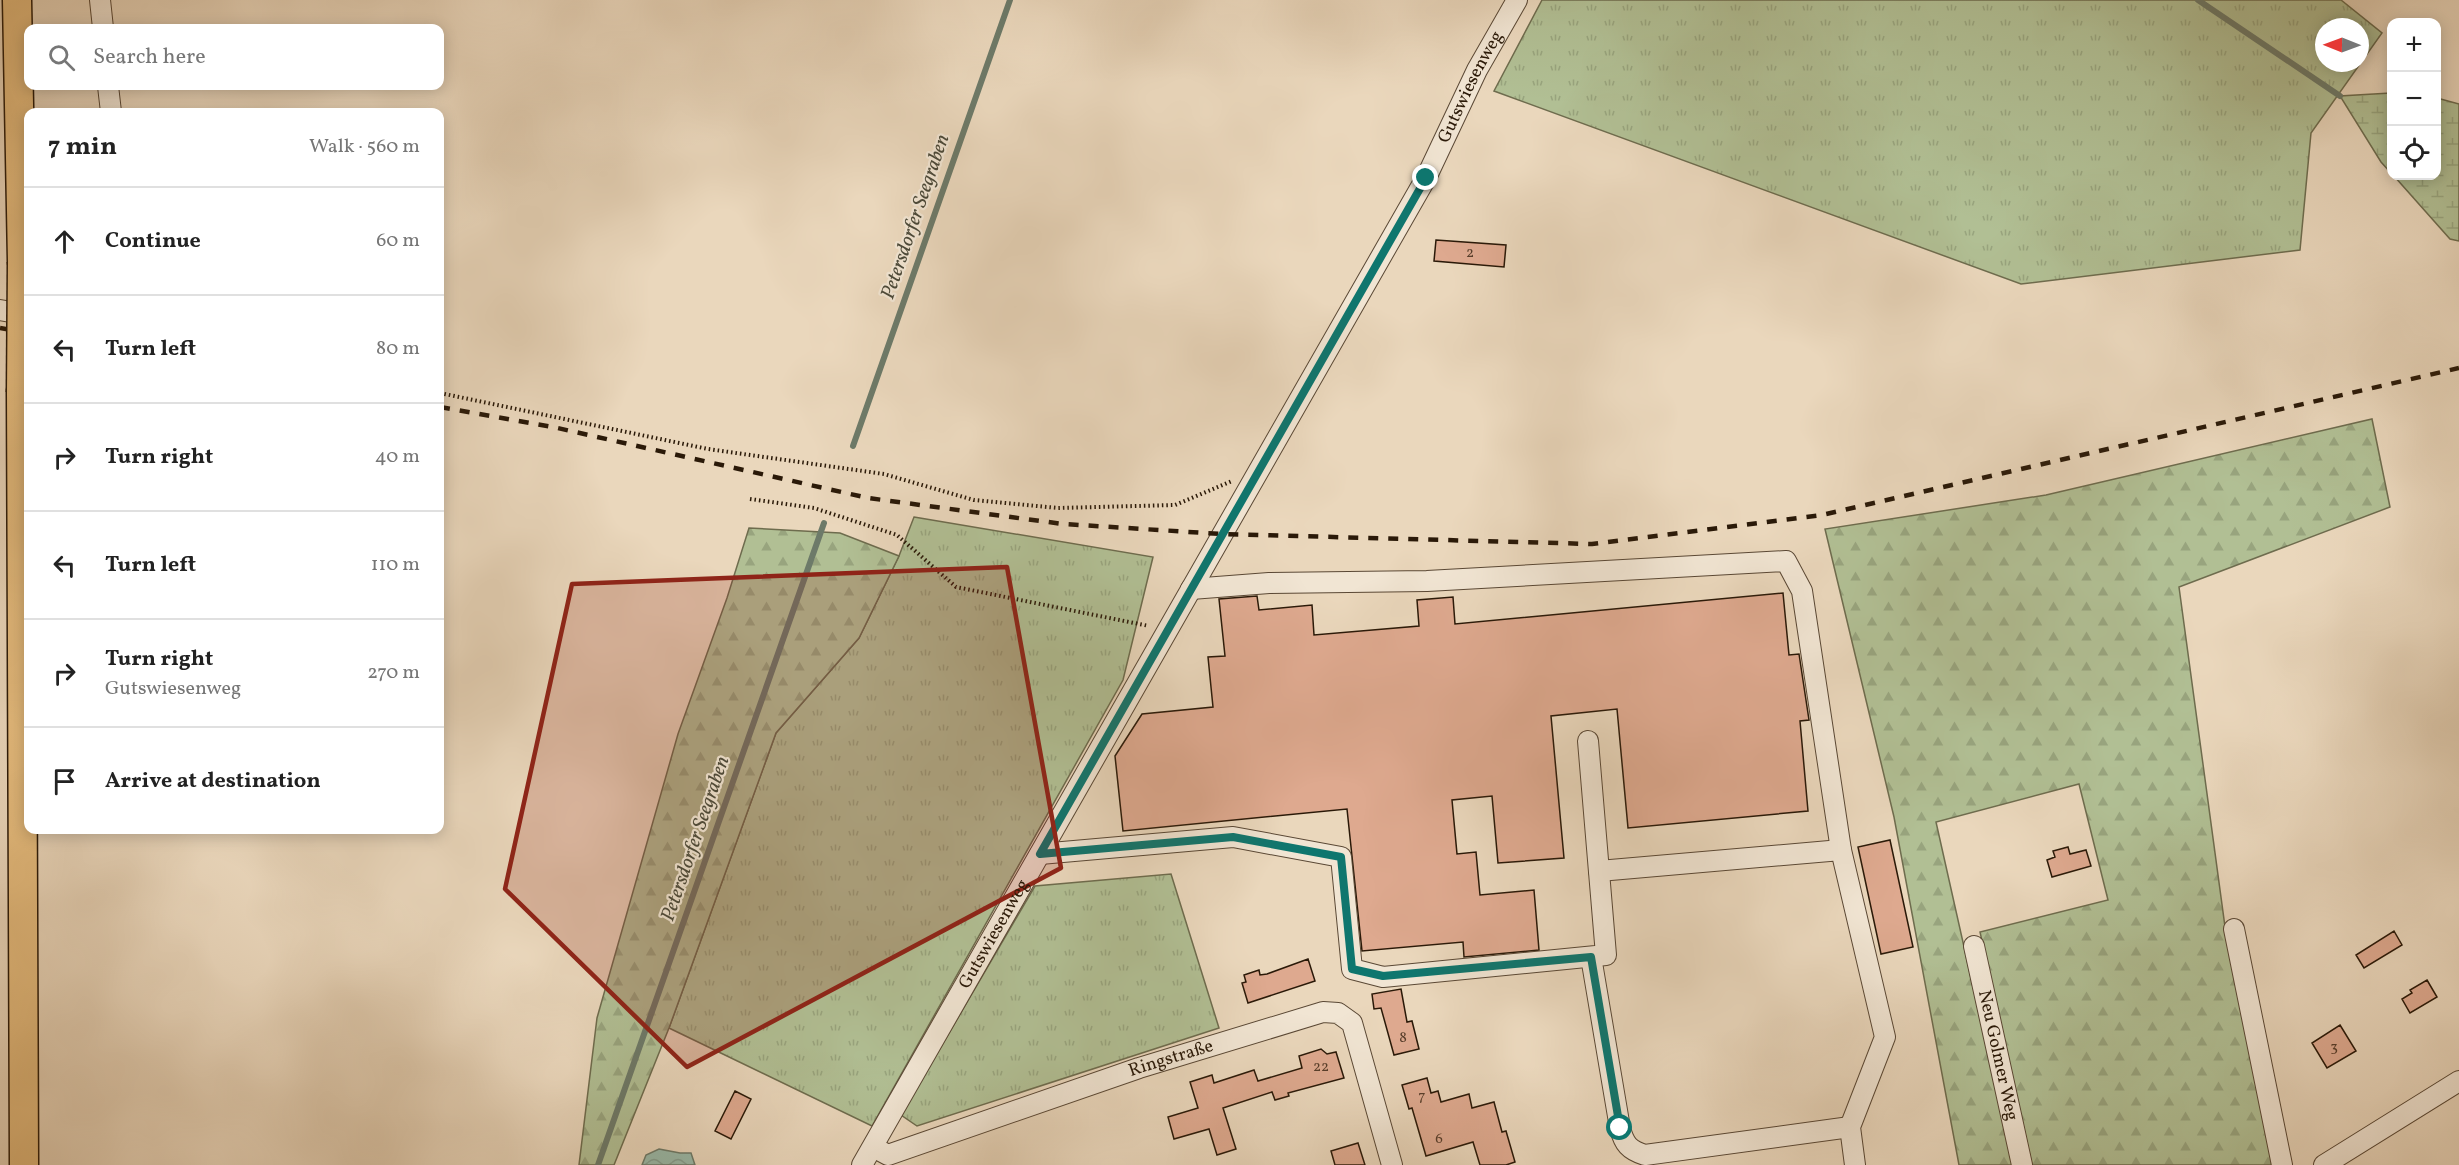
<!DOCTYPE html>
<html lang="en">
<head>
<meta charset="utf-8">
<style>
  body { margin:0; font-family:Vollkorn,serif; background:#f6f6f6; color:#222 }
  .controls { position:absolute; right:18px; top:18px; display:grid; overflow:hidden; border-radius:12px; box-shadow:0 3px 15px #0003 }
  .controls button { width:54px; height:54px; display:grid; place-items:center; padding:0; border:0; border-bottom:2px solid #e0e0e0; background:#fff; color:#222; font:30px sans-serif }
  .compass { position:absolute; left:2315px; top:18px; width:54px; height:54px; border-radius:50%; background:#fff; box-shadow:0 3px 15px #0003; rotate:271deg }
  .stop { position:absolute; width:18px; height:18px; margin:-14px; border:4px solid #0f766e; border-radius:50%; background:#fff }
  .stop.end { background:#0f766e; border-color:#fff; box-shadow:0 2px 6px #0008 }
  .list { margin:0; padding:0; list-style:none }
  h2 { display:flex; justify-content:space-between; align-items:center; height:78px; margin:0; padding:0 24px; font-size:26px }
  h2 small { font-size:20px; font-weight:400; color:#767676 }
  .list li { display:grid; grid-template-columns:39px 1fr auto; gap:18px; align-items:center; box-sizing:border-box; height:108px; padding:0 24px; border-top:2px solid #e0e0e0 }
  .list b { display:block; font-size:22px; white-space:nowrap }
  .list p { margin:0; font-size:20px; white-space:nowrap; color:#767676 }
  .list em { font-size:20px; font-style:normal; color:#767676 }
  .icon { flex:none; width:33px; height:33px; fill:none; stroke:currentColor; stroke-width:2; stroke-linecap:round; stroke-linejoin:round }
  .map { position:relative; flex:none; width:2459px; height:1165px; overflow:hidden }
  .search { position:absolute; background:#fff; box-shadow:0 3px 15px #0003; left:24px; top:24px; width:420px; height:66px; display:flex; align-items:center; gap:15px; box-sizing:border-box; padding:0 21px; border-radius:12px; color:#767676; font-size:22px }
  .panel { position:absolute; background:#fff; box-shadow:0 3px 15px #0003; left:24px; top:108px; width:420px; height:726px; border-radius:12px }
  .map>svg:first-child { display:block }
</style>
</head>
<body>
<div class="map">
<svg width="2459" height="1165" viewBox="0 0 2459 1165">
  <defs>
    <pattern id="grass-tufts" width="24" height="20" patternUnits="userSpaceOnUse" patternTransform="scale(1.5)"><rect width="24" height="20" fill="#b1bf94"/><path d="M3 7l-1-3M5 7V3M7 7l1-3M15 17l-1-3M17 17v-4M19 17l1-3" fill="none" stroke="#98a47e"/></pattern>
    <pattern id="forest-firs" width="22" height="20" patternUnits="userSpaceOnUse" patternTransform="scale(1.5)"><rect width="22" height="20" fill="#b1bf94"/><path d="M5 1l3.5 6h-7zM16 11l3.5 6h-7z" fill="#98a47e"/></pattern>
    <pattern id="wetland-marsh" width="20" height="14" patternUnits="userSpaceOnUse" patternTransform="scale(1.5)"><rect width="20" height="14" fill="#b1bf94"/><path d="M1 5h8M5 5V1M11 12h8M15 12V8" fill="none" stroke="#98a47e"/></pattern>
    <pattern id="water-waves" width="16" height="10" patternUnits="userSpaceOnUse" patternTransform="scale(1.5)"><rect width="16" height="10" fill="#99baaa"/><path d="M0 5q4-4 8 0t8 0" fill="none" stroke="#849f91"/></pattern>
  </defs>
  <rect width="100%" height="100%" fill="#ead7bc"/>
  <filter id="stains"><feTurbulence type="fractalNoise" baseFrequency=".00333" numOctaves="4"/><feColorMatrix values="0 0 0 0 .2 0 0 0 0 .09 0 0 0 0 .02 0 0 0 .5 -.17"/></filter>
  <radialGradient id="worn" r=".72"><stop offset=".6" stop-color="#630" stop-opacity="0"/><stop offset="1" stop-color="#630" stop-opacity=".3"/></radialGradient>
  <path fill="url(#grass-tufts)" stroke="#6e6c4e" stroke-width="1.5" fill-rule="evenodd" d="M 1542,0 L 2341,0 L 2382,33 L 2311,133 L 2300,250 L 2021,284 L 1494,91 ZM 2324,27 L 2360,27 L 2360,63 L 2324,63 Z
    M 914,517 L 1153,557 L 1123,680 L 872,1126 L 669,1028 L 776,733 L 859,638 L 899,556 Z
    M 1171,874 L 1219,1028 L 917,1126 L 901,1115 L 1035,886 Z"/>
  <path fill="url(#forest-firs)" stroke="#6e6c4e" stroke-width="1.5" d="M 2372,419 L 2390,507 L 2179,587 L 2226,934 L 2273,1165 L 2032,1165 L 1980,932 L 2108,900 L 2079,784 L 1936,822 L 2013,1165 L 1959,1165 L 1894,817 L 1825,529 L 2046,495 Z
    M 749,528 L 840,533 L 899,556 L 859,638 L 776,733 L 669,1028 L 614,1165 L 579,1165 L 597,1018 L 678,734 L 727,598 Z"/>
  <path fill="url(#wetland-marsh)" stroke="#6e6c4e" stroke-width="1.5" d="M 2391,93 L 2392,93 L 2391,173 L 2381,162 L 2340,96 Z
    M 2437,98 L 2459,104 L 2459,241 L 2450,239 L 2394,176 L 2436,176 Z"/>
  <path fill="url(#water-waves)" stroke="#6d7a69" stroke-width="1.5" d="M 659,1149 L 680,1153 L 691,1153 L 695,1165 L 642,1165 L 646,1155 Z"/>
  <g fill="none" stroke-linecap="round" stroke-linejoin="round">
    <path stroke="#6d7a69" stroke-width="6" d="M 2198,0 L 2340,96
      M 853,446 L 1010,0
      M 598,1165 L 824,523"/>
  </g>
  <path fill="#dea98f" stroke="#2a1908" stroke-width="1.5" d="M 1436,240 L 1506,245 L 1504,267 L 1434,261 Z
    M 1783,593 L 1789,655 L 1799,654 L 1809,720 L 1800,721 L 1808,811 L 1628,828 L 1617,709 L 1551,716 L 1564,858 L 1498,863 L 1492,796 L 1452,800 L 1457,854 L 1476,852 L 1480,895 L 1534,890 L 1539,950 L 1464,957 L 1463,942 L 1362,951 L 1347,809 L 1123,831 L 1115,756 L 1142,714 L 1213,707 L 1208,657 L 1225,656 L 1219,599 L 1257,596 L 1259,610 L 1312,605 L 1314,635 L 1419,626 L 1417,600 L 1453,597 L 1455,624 Z
    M 1890,840 L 1913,947 L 1881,954 L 1858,847 Z
    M 2068,847 L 2070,854 L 2086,850 L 2091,866 L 2052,877 L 2047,860 L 2055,857 L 2053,851 Z
    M 2394,931 L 2402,945 L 2364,968 L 2356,955 Z
    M 1308,959 L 1315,981 L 1248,1003 L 1242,983 L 1246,982 L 1244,975 L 1259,970 L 1260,975 L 1267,974 Z
    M 2427,980 L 2437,997 L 2410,1013 L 2402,999 L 2412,993 L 2410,990 Z
    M 1401,989 L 1407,1022 L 1412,1021 L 1419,1049 L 1394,1055 L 1381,1008 L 1374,1009 L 1372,994 Z
    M 2340,1025 L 2356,1051 L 2327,1068 L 2312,1043 Z
    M 1321,1049 L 1327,1054 L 1336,1052 L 1344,1078 L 1288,1093 L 1289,1096 L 1275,1100 L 1272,1092 L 1223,1108 L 1236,1149 L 1217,1155 L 1209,1129 L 1174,1139 L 1168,1117 L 1198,1108 L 1190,1082 L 1212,1075 L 1214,1083 L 1254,1070 L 1258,1081 L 1302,1068 L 1299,1056 Z
    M 1427,1078 L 1431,1093 L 1438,1091 L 1441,1102 L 1469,1094 L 1472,1108 L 1494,1102 L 1502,1132 L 1506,1131 L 1515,1162 L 1506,1165 L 1480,1165 L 1473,1142 L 1426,1156 L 1412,1108 L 1409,1109 L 1402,1085 Z
    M 735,1091 L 751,1099 L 731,1139 L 715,1131 Z
    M 1358,1143 L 1365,1165 L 1335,1165 L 1331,1151 Z"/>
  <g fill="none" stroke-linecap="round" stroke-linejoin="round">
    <g stroke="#5a4835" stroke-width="22">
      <g id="minor">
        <path d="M 100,0 L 103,28"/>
        <path d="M 108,86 L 111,112"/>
        <path d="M 0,310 L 28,315"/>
        <path d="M 1191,589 L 1269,583 L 1427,581 L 1786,561 L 1802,591 L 1841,850"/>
        <path d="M 1040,854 L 1233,837 L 1341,857 L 1352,969 L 1383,977 L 1606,955 L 1588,741"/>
        <path d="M 1599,871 L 1841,850 L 1885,1037 L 1850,1127 L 1855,1165"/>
        <path d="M 2234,929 L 2282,1165"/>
        <path id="s1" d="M 1974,946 L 2022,1165"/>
        <path d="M 1591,957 L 1620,1128 C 1624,1144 1629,1150 1645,1155 L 1850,1127"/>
        <path id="s2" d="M 873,1147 L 888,1155 L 1139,1068 L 1323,1012 L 1338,1013 L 1352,1023 L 1392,1165"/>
        <path id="s3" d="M 862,1165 L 1426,178 L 1477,70 L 1517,0"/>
        <path d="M 2324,1165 L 2459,1081"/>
      </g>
    </g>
    <g stroke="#2a1908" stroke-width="31">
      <path id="highway" d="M 17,0 L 22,262
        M 21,392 L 24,1165"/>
    </g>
    <path stroke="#2a1908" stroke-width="4" stroke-dasharray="1.5 3" stroke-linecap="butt" d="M 440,393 L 708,449 L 884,474 L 974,500 L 1058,508 L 1175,505 L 1232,481
      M 750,499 L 814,508 L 897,535 L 956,587 L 1149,626"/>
    <use href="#minor" stroke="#f1e5d3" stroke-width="20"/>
    <use href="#highway" stroke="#e5bc7e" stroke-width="28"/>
    <path stroke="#2a1908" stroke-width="4.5" stroke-dasharray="10 10" stroke-linecap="butt" d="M 0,328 L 28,333
      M 440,407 L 553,427 L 868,498 L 1063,524 L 1222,534 L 1592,544 L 1822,515 L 2459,368"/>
    <g stroke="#2a1908" stroke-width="31" stroke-linecap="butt">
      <path id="highway-bridge" d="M 21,392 L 22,262"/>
    </g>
    <use href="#highway-bridge" stroke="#e5bc7e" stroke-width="28"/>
  </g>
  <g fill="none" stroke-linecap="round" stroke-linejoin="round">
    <path stroke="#0f766e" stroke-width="8" d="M 1426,178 L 1040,854 L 1233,837 L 1341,857 L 1352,969 L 1383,976 L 1591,957 L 1620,1128"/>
  </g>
  <path fill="#8f2418" fill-opacity="0.2" stroke="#8f2418" stroke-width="4.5" stroke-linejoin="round" d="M 1007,567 L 1061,868 L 687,1067 L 505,889 L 572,584 Z"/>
  <g text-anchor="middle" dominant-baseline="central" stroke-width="4.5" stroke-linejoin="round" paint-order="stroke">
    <g font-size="15" fill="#573d2a">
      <text x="1470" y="253">2</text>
      <text x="1403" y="1038">8</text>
      <text x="2334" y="1047">3</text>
      <text x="1321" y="1067">22</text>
      <text x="1422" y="1096">7</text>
      <text x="1439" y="1139">6</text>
    </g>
    <g font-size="18" fill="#2a1908" stroke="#f1e5d3">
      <text stroke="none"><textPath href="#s3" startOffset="1238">Gutswiesenweg</textPath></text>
      <text stroke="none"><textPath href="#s3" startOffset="266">Gutswiesenweg</textPath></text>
      <text stroke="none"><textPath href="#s1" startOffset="112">Neu Golmer Weg</textPath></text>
      <text stroke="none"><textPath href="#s2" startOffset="316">Ringstraße</textPath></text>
    </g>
    <g font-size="20" font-style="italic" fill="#4b4939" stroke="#f1e5d3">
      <text transform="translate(916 217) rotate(-71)">Petersdorfer Seegraben</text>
      <text transform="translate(696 839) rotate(-71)">Petersdorfer Seegraben</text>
    </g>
  </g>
  <rect width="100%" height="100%" filter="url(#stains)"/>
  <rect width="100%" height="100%" fill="url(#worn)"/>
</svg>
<div class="controls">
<button>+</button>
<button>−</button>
<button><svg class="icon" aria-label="locate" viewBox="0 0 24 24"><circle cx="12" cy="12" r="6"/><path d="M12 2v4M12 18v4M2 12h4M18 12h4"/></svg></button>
</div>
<svg class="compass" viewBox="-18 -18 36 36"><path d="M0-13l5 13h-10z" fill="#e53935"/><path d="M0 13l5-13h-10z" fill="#767676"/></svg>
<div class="stop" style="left:1620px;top:1128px"></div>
<div class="stop end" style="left:1426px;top:178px"></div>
<div class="search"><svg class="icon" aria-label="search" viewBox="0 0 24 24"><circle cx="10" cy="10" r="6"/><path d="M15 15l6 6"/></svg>Search here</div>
<section class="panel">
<h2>7 min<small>Walk · 560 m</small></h2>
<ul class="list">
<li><svg class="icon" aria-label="ahead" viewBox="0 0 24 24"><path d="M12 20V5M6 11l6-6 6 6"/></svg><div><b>Continue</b></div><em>60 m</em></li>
<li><svg class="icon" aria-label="left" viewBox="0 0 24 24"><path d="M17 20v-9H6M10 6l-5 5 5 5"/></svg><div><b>Turn left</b></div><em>80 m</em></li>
<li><svg class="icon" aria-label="right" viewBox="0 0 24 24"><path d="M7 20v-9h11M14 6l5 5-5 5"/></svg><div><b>Turn right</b></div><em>40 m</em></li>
<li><svg class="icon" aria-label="left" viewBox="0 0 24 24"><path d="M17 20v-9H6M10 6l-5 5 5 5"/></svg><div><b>Turn left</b></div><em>110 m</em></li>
<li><svg class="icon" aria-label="right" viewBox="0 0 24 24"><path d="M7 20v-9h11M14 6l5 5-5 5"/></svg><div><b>Turn right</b><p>Gutswiesenweg</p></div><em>270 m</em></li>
<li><svg class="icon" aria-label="arrive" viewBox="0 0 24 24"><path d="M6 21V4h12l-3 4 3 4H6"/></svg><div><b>Arrive at destination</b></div></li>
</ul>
</section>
</div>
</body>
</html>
